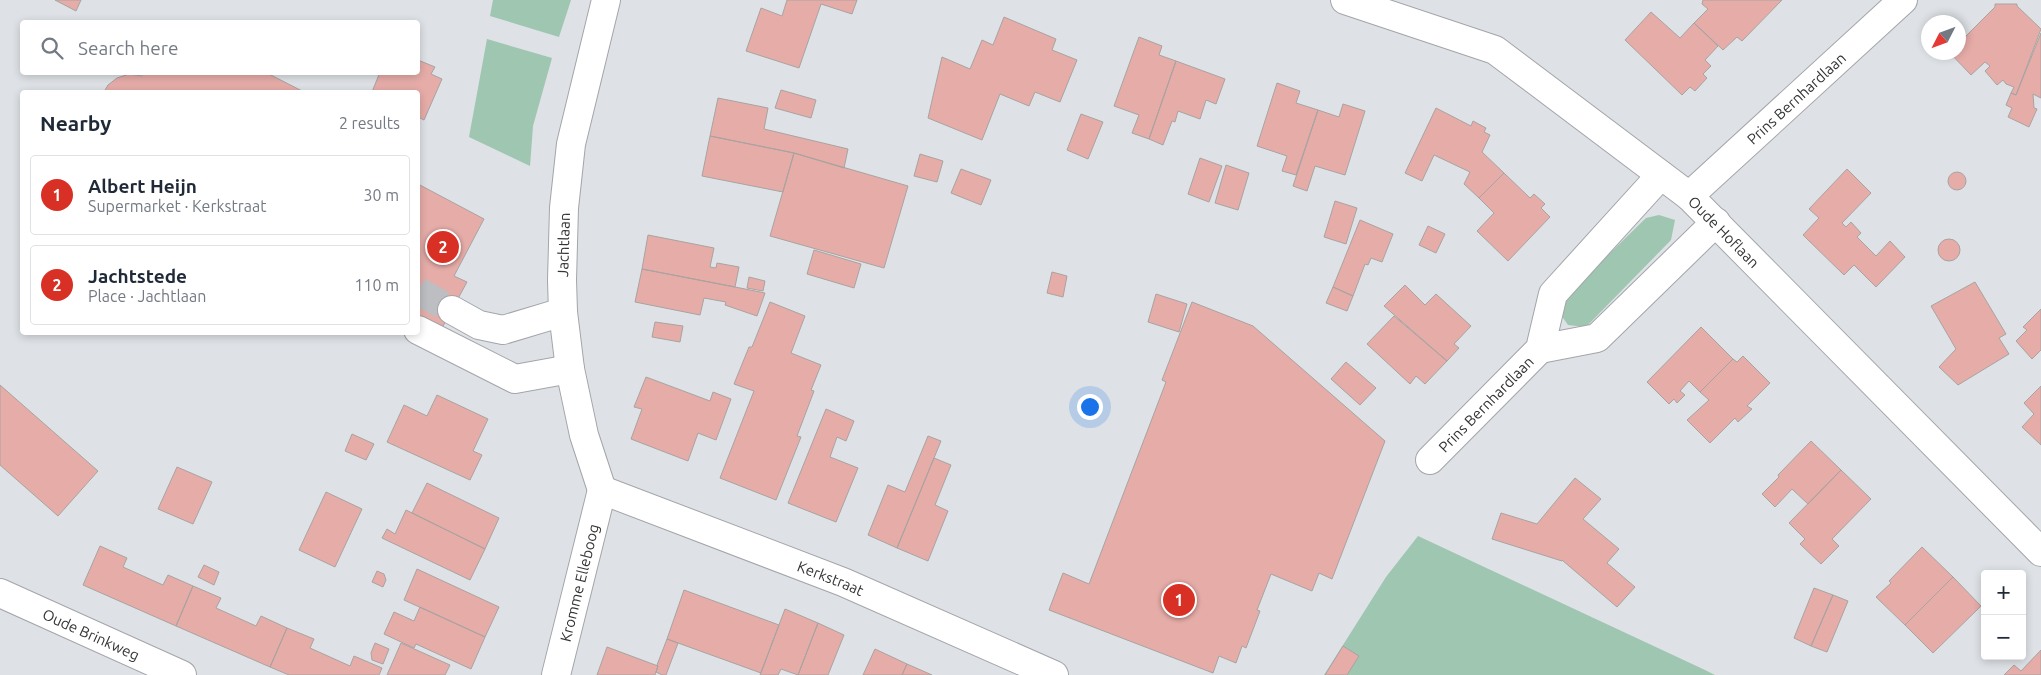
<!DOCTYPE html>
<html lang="en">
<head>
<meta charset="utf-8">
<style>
  body { margin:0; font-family:Ubuntu,sans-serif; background:#f6f6f7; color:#1f2937 }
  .controls { position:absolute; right:15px; bottom:15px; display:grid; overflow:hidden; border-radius:5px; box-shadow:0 2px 8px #0003 }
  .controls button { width:45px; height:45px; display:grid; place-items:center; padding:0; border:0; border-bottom:1px solid #e0e1e3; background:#fff; color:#1f2937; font:25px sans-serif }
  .compass { position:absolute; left:1921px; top:15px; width:45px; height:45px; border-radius:50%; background:#fff; box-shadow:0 2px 8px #0003; rotate:228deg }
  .you { position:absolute; left:1089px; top:406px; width:18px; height:18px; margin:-12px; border:4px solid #fff; border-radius:50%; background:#1a73e8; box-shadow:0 0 0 8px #1a73e833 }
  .badge { display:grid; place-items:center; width:32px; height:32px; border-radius:50%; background:#d93025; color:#fff; font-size:16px; font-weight:700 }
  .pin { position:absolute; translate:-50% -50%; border:2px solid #fff; box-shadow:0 1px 5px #0006 }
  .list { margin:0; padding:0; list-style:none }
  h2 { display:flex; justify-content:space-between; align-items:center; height:65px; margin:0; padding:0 20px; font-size:21px }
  h2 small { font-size:16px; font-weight:400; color:#747a83 }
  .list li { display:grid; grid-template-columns:32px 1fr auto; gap:15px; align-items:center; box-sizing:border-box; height:80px; margin:0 10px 10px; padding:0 10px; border:1px solid #e0e1e3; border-radius:5px }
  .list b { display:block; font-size:19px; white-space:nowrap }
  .list p { margin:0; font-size:16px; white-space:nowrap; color:#747a83 }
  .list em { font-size:16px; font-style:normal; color:#747a83 }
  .icon { flex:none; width:28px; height:28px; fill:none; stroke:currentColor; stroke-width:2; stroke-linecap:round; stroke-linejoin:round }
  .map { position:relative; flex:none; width:2041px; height:675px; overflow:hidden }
  .search { position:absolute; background:#fff; box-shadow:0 2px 8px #0003; left:20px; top:20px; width:400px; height:55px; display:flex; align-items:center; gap:12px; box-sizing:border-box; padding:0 18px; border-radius:5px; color:#747a83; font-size:19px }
  .panel { position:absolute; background:#fff; box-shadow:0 2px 8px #0003; left:20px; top:90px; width:400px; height:245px; border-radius:5px }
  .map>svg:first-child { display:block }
</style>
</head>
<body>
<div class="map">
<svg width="2041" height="675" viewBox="0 0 2041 675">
  <rect width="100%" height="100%" fill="#dee1e5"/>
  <path fill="#9ec6b0" d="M 493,0 L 571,0 L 559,37 L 490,16 Z
    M 487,39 L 552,58 L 533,126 L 530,166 L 469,137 Z
    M 1659,215 L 1675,220 L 1671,240 L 1586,327 L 1568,325 L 1561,315 L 1563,299 L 1646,218 Z
    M 1418,536 L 1705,670 L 1715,675 L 1324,675 L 1386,577 Z"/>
  <path fill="#e6aca8" stroke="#a8a3a2" d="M 55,0 L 81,0 L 76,11 Z
    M 787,0 L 857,0 L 852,14 L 821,4 L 799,68 L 746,51 L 761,8 L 782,16 Z
    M 1703,0 L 1782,0 L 1742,41 L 1737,37 L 1723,50 L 1694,23 L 1708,9 L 1702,4 Z
    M 1995,4 L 2017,4 L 2017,6 L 2041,29 L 2016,95 L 2011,93 L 2014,87 L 2006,84 L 2003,80 L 1997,85 L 1985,71 L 1990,66 L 1985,62 L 1971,75 L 1949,52 L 1958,52 L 1958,38 L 1962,35 L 1964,38 L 1995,7 Z
    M 1651,12 L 1680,38 L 1694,23 L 1718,46 L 1705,60 L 1711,66 L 1703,74 L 1707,78 L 1695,91 L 1690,87 L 1682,95 L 1625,40 Z
    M 1004,17 L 1056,39 L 1052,50 L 1077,60 L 1060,102 L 1035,92 L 1029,106 L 1000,94 L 982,140 L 928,118 L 942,57 L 970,69 L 982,40 L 993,45 Z
    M 2041,33 L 2041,98 L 2033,94 L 2034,108 L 2037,109 L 2029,127 L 2008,117 L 2012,108 L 2006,105 L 2011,93 L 2016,95 Z
    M 1139,37 L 1162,46 L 1159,55 L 1176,61 L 1149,139 L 1132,133 L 1139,115 L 1114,106 Z
    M 418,60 L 435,67 L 431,74 L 442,79 L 424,120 L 418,117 L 418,92 L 372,92 L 380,72 L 418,72 Z
    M 1176,61 L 1225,79 L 1216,104 L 1206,100 L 1200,119 L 1178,111 L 1175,122 L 1172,121 L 1163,145 L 1149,139 Z
    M 144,72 L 265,72 L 304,92 L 104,92 L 108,85 L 117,78 L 129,74 L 142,76 Z
    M 1277,83 L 1300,91 L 1296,103 L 1318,110 L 1296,175 L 1282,171 L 1287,156 L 1257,146 Z
    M 781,90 L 816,100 L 811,118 L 775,108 Z
    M 718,98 L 768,108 L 764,129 L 848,149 L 844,168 L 794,153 L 710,136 Z
    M 1343,104 L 1365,111 L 1345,175 L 1315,166 L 1307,191 L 1293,186 L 1318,110 L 1339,117 Z
    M 1436,108 L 1471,126 L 1473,121 L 1486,128 L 1484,132 L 1490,135 L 1482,152 L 1504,173 L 1479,198 L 1464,184 L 1470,172 L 1434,155 L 1422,181 L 1405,173 Z
    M 1081,114 L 1103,122 L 1088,159 L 1067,150 Z
    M 710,136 L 794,153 L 783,192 L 702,176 Z
    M 794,153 L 908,186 L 884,268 L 770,236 Z
    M 920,154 L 943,161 L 937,182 L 914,176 Z
    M 1200,158 L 1222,166 L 1209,202 L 1188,194 Z
    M 1226,165 L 1249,173 L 1238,210 L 1215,203 Z
    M 961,169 L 991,180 L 981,205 L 951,193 Z
    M 1847,169 L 1871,193 L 1842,223 L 1846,227 L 1851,222 L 1861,233 L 1857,237 L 1876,256 L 1890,241 L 1905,257 L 1876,287 L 1854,265 L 1844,275 L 1803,235 L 1819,218 L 1809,209 Z
    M1948 181a9 9 0 1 1 18 0a9 9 0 1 1-18 0Z
    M 1504,173 L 1530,198 L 1534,194 L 1545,204 L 1541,208 L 1550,217 L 1508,261 L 1477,231 L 1494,213 L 1479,198 Z
    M 418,184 L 484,219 L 454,276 L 467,282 L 442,328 L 418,315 Z
    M 1335,201 L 1357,208 L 1346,244 L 1324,237 Z
    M 1360,220 L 1393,234 L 1382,262 L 1371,258 L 1368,265 L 1365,264 L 1353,296 L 1333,287 Z
    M 1428,226 L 1445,234 L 1436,253 L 1419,245 Z
    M 648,235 L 714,248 L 710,267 L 716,268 L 717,263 L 739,267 L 735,287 L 642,269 Z
    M1938 250a11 11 0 1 1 22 0a11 11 0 1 1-22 0Z
    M 814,250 L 861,264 L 854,288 L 807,274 Z
    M 642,269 L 735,287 L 765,293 L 757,316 L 725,305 L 726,302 L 704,298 L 700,315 L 635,302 Z
    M 1052,272 L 1067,276 L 1063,297 L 1047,293 Z
    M 749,277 L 765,281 L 763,291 L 747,288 Z
    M 1975,282 L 2006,334 L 1999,338 L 2009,354 L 1958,385 L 1939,367 L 1956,349 L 1931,306 Z
    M 1405,285 L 1425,305 L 1436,294 L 1471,326 L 1454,344 L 1459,348 L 1447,361 L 1384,306 Z
    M 1333,287 L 1353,296 L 1347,311 L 1326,303 Z
    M 1156,294 L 1187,304 L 1179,332 L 1148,322 Z
    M 770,302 L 805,316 L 791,353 L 821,365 L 811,390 L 814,391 L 797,436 L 801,437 L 776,500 L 720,478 L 754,391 L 734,384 L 749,347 L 752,347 Z
    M 1192,302 L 1253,326 L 1385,441 L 1332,579 L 1319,573 L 1312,591 L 1271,574 L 1257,610 L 1260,611 L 1246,648 L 1242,646 L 1236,663 L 1219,656 L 1213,673 L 1049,610 L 1063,573 L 1089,584 L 1166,382 L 1162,380 Z
    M 2041,309 L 2041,350 L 2032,359 L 2016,341 L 2027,330 L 2023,327 Z
    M 1394,316 L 1447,361 L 1425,384 L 1416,376 L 1410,384 L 1367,344 Z
    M 655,322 L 683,326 L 680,342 L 652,337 Z
    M 1701,327 L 1733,359 L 1700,392 L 1689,381 L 1680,391 L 1685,395 L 1677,403 L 1674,399 L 1669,404 L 1647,382 Z
    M 1743,356 L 1770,383 L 1747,406 L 1752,409 L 1738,422 L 1735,418 L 1710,443 L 1687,420 L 1709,400 L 1700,392 L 1733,359 L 1737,362 Z
    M 1346,362 L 1376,388 L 1360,405 L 1331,379 Z
    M 646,377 L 710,401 L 713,392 L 731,399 L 716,440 L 698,433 L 688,461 L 631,439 L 642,409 L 634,407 Z
    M 0,385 L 98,471 L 58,516 L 0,465 Z
    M 2041,386 L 2041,445 L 2022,427 L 2034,414 L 2024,403 Z
    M 437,395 L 488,419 L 473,451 L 482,455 L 470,480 L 387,442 L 404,405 L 427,416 Z
    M 826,409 L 854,421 L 846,441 L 837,437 L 830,457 L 858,468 L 836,522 L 788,503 Z
    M 352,434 L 374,444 L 366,460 L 345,451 Z
    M 928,436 L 941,441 L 897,548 L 868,535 L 888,485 L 905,492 Z
    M 1811,441 L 1841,470 L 1808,504 L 1792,489 L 1775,507 L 1762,494 L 1779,477 L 1778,475 Z
    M 934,458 L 951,465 L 935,505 L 948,511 L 928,561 L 897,548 Z
    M 177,467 L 212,482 L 193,524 L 158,509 Z
    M 1841,470 L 1871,499 L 1832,539 L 1839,546 L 1821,564 L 1800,544 L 1805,539 L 1789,523 Z
    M 1575,478 L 1601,499 L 1583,519 L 1619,549 L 1607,563 L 1635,587 L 1617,607 L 1562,560 L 1562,561 L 1492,539 L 1501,513 L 1537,524 Z
    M 427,483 L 499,518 L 485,549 L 412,513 Z
    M 326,492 L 362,509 L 335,567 L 299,550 Z
    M 406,510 L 485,549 L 470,580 L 382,538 L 387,529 L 395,534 Z
    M 100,546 L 127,558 L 123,567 L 163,585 L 168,575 L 193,586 L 176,626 L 83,585 Z
    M 1922,547 L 1953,577 L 1905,625 L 1876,597 L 1891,583 L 1889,581 Z
    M 204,565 L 219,572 L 214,585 L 198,577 Z
    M 417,569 L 499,607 L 485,637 L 404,600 Z
    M 377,571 L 384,574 L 386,580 L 383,587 L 372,582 Z
    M 1953,577 L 1981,606 L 1933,653 L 1905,625 Z
    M 193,586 L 221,598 L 216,608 L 256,626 L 261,616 L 287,628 L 270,667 L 176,626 Z
    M 1814,588 L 1833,595 L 1811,646 L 1794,638 Z
    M 684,590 L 779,625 L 761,673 L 667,639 Z
    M 1833,595 L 1848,601 L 1827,652 L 1811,646 Z
    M 420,607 L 485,637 L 471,669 L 416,644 L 414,648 L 384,634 L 394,612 L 414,621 Z
    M 785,609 L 818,623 L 798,675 L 781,669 L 778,675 L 760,675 Z
    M 818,623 L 844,635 L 828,675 L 798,675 Z
    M 287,628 L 314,639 L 310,648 L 350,666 L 354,656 L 382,668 L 379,675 L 289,675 L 270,667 Z
    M 667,639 L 678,643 L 666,675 L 662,675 L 656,672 L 658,666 L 657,665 Z
    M 375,643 L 389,649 L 383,664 L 372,660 L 371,653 Z
    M 401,643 L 450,665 L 445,675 L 387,675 Z
    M 1343,646 L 1359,656 L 1347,675 L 1325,675 Z
    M 607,647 L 658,666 L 655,675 L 597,675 Z
    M 875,649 L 907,664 L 902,675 L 863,675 Z
    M 2041,650 L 2041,675 L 2004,675 L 2014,665 L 2021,671 Z
    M 907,664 L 932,675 L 902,675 Z"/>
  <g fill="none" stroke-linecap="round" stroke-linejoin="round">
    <path stroke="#bcbec2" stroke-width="28" stroke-dasharray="28 14" stroke-linecap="butt" d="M 418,291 L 452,310"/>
    <g stroke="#a3a5a9" stroke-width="30">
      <g id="minor">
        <path id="s1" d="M 1345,0 L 1495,50 L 1689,196 L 2041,552"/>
        <path id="s2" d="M 1689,196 L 1903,0"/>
        <path d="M 452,310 L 479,325 L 503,330 L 563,312"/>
        <path d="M 418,330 L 515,379 L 570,369"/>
        <path d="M 1540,349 L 1597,338 L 1716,222"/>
        <path id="s3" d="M 1430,460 L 1540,349 L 1553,294 L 1661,175"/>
        <path id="s4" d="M 602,490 L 584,435 L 570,369 L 563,312 L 562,280 L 564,208 L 571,144 L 606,0"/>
        <path id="s5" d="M 602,490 L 843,582 L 1054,675"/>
        <path id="s6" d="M 0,593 L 182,675"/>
        <path id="s7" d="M 556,675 L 602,490"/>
      </g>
    </g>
    <use href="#minor" stroke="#fff" stroke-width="28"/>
  </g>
  <g text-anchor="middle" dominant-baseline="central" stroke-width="4" stroke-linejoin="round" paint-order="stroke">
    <g font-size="15" fill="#333435" stroke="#dee1e5">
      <text stroke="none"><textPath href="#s2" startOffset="145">Prins Bernhardlaan</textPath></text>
      <text stroke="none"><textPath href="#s1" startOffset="451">Oude Hoflaan</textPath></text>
      <text stroke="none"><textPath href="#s4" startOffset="250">Jachtlaan</textPath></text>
      <text stroke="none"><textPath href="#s3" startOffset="79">Prins Bernhardlaan</textPath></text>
      <text stroke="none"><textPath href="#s5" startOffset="245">Kerkstraat</textPath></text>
      <text stroke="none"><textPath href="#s7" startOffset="95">Kromme Elleboog</textPath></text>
      <text stroke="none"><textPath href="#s6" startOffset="100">Oude Brinkweg</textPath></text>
    </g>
  </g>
</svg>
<div class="controls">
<button>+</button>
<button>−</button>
</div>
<svg class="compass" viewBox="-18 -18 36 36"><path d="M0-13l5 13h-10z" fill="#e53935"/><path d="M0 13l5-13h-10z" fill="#747a83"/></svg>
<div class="you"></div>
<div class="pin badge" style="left:1179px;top:600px">1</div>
<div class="pin badge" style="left:443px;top:247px">2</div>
<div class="search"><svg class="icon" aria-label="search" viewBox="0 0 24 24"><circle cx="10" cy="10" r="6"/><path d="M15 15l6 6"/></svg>Search here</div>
<section class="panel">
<h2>Nearby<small>2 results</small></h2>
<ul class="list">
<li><span class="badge">1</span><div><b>Albert Heijn</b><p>Supermarket · Kerkstraat</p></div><em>30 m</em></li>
<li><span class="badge">2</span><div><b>Jachtstede</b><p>Place · Jachtlaan</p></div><em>110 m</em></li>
</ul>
</section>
</div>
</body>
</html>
